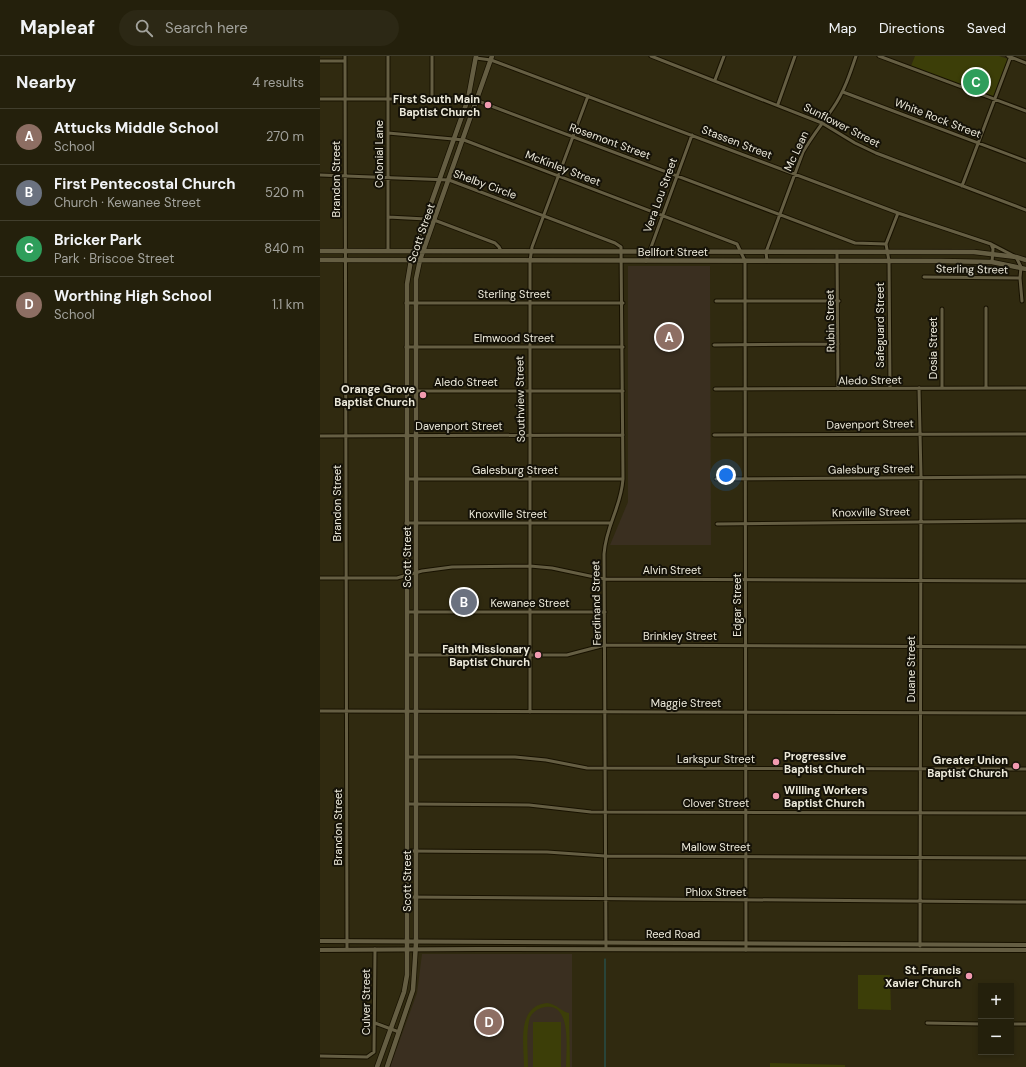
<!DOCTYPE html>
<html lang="en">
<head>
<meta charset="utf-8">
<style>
  body { margin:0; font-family:"DM Sans",sans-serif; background:#2c2815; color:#f1f3f6 }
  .controls { position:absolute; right:12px; bottom:12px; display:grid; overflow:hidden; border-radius:0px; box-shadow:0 2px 6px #0003 }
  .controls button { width:36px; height:36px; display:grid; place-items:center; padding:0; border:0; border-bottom:1px solid #413e2d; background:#24200c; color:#f1f3f6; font:20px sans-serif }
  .you { position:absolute; left:406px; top:419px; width:14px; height:14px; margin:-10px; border:3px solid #fff; border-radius:50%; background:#1a73e8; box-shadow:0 0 0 6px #1a73e833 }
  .badge { display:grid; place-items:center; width:26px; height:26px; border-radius:50%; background:#1a73e8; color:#fff; font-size:13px; font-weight:700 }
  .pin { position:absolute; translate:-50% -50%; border:2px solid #fff; box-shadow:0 1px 4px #0006 }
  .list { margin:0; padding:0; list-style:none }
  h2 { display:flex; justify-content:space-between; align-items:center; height:52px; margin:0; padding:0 16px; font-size:17px }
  h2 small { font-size:13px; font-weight:400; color:#a3a39d }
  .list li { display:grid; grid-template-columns:26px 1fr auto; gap:12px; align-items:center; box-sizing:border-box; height:56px; padding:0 16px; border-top:1px solid #413e2d }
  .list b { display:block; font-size:15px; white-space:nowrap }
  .list p { margin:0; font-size:13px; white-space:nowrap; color:#a3a39d }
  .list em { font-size:13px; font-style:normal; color:#a3a39d }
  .icon { flex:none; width:22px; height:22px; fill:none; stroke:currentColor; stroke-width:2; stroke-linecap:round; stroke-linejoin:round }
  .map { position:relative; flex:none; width:706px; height:1011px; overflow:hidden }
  header { display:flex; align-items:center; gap:24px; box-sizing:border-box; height:56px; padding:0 20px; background:#24200c; border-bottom:1px solid #413e2d }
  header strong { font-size:19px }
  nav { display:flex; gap:22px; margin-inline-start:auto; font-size:14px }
  .search { width:280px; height:36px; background:#2c2815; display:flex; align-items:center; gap:10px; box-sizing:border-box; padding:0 14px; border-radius:22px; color:#a3a39d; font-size:15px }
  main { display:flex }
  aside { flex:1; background:#24200c }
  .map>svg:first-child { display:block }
</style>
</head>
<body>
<header>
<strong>Mapleaf</strong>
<div class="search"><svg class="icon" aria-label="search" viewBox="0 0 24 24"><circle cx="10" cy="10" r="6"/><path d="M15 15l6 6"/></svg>Search here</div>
<nav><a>Map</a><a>Directions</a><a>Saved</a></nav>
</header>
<main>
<aside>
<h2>Nearby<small>4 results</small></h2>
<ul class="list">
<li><span class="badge" style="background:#8d6e63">A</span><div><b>Attucks Middle School</b><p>School</p></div><em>270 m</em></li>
<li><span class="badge" style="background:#6b7280">B</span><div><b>First Pentecostal Church</b><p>Church · Kewanee Street</p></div><em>520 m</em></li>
<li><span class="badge" style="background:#2e9e5b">C</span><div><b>Bricker Park</b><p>Park · Briscoe Street</p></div><em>840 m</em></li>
<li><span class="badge" style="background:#8d6e63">D</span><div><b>Worthing High School</b><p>School</p></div><em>1.1 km</em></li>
</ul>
</aside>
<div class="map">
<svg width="706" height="1011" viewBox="0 0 706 1011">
  <rect width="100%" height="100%" fill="#302a10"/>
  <path fill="#3a2f20" d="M 308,210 L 390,210 L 391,489 L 290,489 L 308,446 Z
    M 102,898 L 252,898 L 252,1011 L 70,1011 L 97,937 Z"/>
  <path fill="#3c3e08" d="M 595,0 L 679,0 L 688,3 L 673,41 L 591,10 Z
    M 538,919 L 570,919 L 571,954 L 538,953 Z
    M 227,947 C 237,948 243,957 249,957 L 250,1011 L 246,1011 C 246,994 253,942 221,952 C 215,954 210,959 209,965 C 206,979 208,997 208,1011 L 204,1011 C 204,989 196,950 227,947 Z
    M 213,966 L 241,966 L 241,1011 L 213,1011 Z
    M 450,1007 L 525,1009 L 525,1011 L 450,1011 Z"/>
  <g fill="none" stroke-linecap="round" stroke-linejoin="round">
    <path stroke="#225e63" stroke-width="1" d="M 285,1011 L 285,903"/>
    <g stroke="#181200" stroke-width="5">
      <path id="minor" d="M 25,0 L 27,893
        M 68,0 L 68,195
        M 112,0 L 112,43
        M 331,0 L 502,67 L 535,87 L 556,97 L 706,154
        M 559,0 L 706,55
        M 688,0 L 706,7
        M 156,2 L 171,4 L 578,157 L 671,188 L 696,201 L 701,211 L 700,222 L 702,245
        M 0,5 L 25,5
        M 395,24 L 404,0
        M 523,36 L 706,105
        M 0,43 L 148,43 L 158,45 L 535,187 L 566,188
        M 458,48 L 475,0
        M 68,77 L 144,84 L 417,188 L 425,205 L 426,894
        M 0,119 L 129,124 L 295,187 L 301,191 L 303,423 C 301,452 286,469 284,498 L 286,893
        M 642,130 L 691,0
        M 68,161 L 106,163
        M 114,164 L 175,187 L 179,191 L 181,195
        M 671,188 L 673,193 L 672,206
        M 517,197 L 518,333
        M 326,205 L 372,79
        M 447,205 L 446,196 L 483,96 C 492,80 503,67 513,52 C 524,36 530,18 536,0
        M 604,221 L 700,222
        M 396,245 L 519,245
        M 86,247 L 303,247
        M 394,289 L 518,288
        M 86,291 L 303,291
        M 570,332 L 569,205 L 566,188 L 578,157
        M 599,332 L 601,421 L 600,890
        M 622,332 L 622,253
        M 666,332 L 666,252
        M 395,333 L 706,332
        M 87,335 L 303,335
        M 394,379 L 706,378
        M 0,380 L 303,379
        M 87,423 L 303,423
        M 396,423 L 706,421
        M 86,467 L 290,467
        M 397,468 L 706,465
        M 0,522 L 77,522 L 102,515 L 132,511 L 210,510 L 232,512 L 284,523 L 706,525
        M 87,556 L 285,556
        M 87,599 L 247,599 L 285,589 L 706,591
        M 0,655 L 706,657
        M 210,656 L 210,205 L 212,191 L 268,40
        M 87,701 L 195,701 L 226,704 L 267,712 L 706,713
        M 87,748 L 209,749 L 271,756 L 706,757
        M 87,795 L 227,796 L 285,800 L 706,802
        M 87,841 L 706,846
        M 55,967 L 79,976
        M 607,967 L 661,968
        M 691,968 L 706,968
        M 0,1000 L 47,1001 L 54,996 L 55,893"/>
    </g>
    <g stroke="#181200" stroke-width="6">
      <path id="tertiary" d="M 0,885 L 706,889
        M 0,894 L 156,893 L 706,894"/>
    </g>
    <g stroke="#181200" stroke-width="6">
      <path id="secondary" d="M 0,195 L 654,196 L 696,201 L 706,204
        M 0,204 L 621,205 L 672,206 L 706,213
        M 57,1011 L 84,936 L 87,919 L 87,228 L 91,204 L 148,43 L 156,0
        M 67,1011 L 93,934 L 96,887 L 96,223 L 100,204 L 172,0"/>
    </g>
    <use href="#minor" stroke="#655e43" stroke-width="3"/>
    <use href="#tertiary" stroke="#655e43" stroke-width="4"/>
    <use href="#secondary" stroke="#655e43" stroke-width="4.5"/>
  </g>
  <g fill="#f29ab0" stroke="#151208" stroke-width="1.5">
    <circle cx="168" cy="49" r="4"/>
    <circle cx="103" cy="339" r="4"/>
    <circle cx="218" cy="599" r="4"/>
    <circle cx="456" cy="706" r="4"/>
    <circle cx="696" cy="710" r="4"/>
    <circle cx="456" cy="740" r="4"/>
    <circle cx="649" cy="920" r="4"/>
  </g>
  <g text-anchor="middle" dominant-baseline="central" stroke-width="4" stroke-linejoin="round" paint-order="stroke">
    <g font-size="11" font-weight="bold" fill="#edeadb" stroke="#151208" text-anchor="end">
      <text x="160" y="43">First South Main<tspan x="160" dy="13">Baptist Church</tspan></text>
      <text x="95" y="333">Orange Grove<tspan x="95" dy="13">Baptist Church</tspan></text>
      <text x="210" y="593">Faith Missionary<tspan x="210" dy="13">Baptist Church</tspan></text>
      <text x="464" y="700" text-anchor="start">Progressive<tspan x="464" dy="13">Baptist Church</tspan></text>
      <text x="688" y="704">Greater Union<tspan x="688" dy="13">Baptist Church</tspan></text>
      <text x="464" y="734" text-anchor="start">Willing Workers<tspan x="464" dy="13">Baptist Church</tspan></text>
      <text x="641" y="914">St. Francis<tspan x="641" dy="13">Xavier Church</tspan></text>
    </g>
    <g font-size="11" fill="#edeadb" stroke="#151208">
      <text transform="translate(618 62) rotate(21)">White Rock Street</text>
      <text transform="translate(522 69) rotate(27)">Sunflower Street</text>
      <text transform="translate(290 85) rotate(20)">Rosemont Street</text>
      <text transform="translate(417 86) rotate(21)">Stassen Street</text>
      <text transform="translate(476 95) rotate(-65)">Mc Lean</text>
      <text transform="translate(59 98) rotate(-90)">Colonial Lane</text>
      <text transform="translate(243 112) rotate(21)">McKinley Street</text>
      <text transform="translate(16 123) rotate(-90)">Brandon Street</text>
      <text transform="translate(165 128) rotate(20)">Shelby Circle</text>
      <text transform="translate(340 139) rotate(-70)">Vera Lou Street</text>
      <text transform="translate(101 177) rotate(-71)">Scott Street</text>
      <text x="353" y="196">Bellfort Street</text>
      <text transform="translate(652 213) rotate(1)">Sterling Street</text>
      <text x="194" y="238">Sterling Street</text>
      <text transform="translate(510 265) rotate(-91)">Rubin Street</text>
      <text transform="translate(560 269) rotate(-90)">Safeguard Street</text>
      <text x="194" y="282">Elmwood Street</text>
      <text transform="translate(613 292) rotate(-90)">Dosia Street</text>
      <text transform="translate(550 324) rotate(-1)">Aledo Street</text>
      <text x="146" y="326">Aledo Street</text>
      <text transform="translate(200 343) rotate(-91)">Southview Street</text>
      <text transform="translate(550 368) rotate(-1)">Davenport Street</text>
      <text x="139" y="370">Davenport Street</text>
      <text transform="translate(551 413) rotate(-1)">Galesburg Street</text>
      <text x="195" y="414">Galesburg Street</text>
      <text transform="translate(17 447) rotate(-90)">Brandon Street</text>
      <text transform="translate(551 456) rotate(-1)">Knoxville Street</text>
      <text x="188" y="458">Knoxville Street</text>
      <text transform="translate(87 501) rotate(-90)">Scott Street</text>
      <text x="352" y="514">Alvin Street</text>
      <text x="210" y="547">Kewanee Street</text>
      <text transform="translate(276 547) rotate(-91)">Ferdinand Street</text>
      <text transform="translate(417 549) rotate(-90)">Edgar Street</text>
      <text x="360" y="580">Brinkley Street</text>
      <text transform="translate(591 613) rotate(-90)">Duane Street</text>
      <text x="366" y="647">Maggie Street</text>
      <text x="396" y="703">Larkspur Street</text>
      <text x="396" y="747">Clover Street</text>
      <text transform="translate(18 771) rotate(-90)">Brandon Street</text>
      <text x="396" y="791">Mallow Street</text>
      <text transform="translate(87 825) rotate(-90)">Scott Street</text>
      <text x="396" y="836">Phlox Street</text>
      <text x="353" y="878">Reed Road</text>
      <text transform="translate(46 946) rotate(-90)">Culver Street</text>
    </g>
  </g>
</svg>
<div class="controls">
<button>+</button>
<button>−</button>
</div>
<div class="you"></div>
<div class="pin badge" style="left:349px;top:281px;background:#8d6e63">A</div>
<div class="pin badge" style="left:144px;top:546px;background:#6b7280">B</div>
<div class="pin badge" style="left:656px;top:26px;background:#2e9e5b">C</div>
<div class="pin badge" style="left:169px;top:966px;background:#8d6e63">D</div>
</div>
</main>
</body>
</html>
